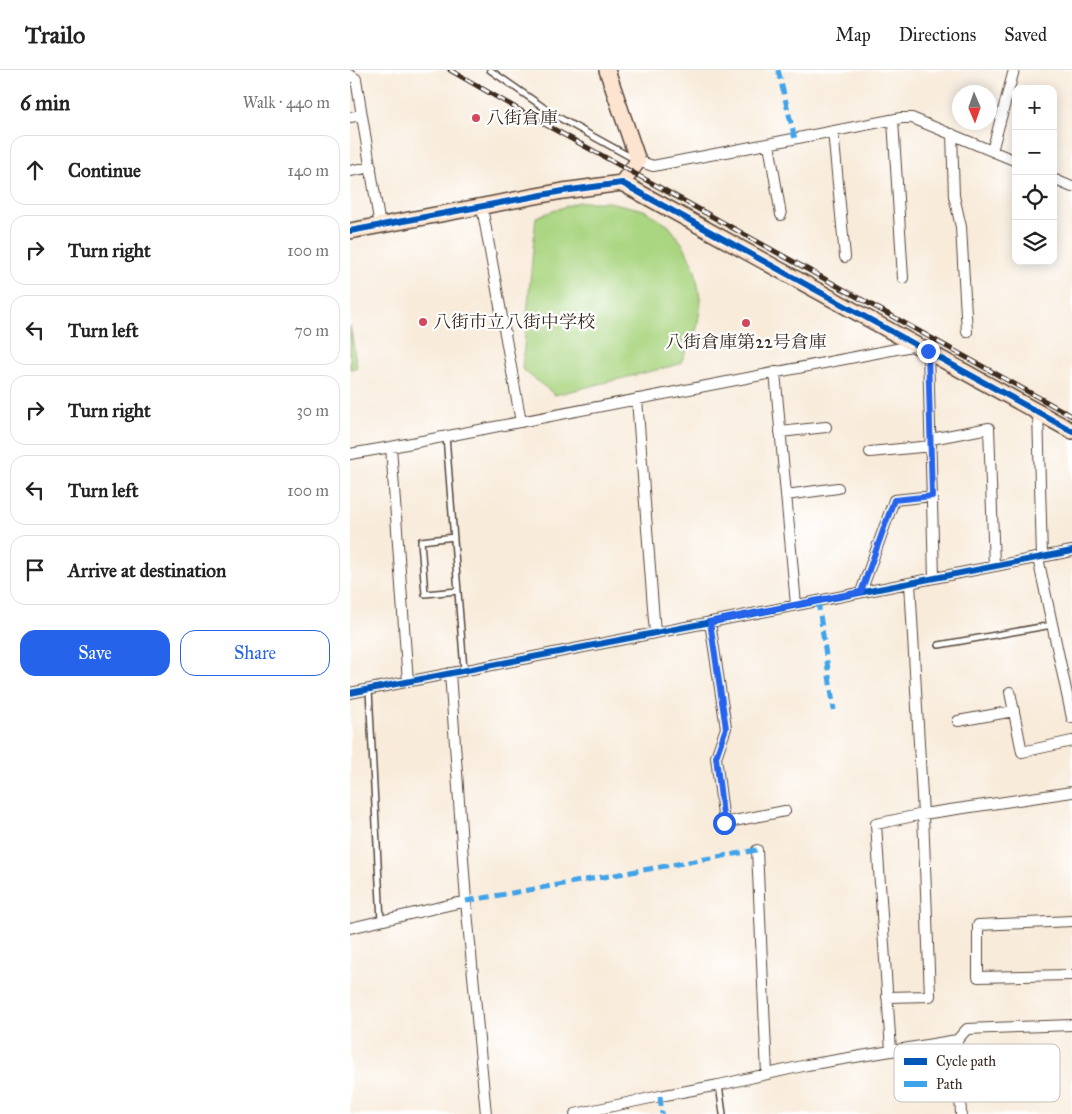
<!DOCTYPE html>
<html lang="en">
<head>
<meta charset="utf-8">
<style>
  body { margin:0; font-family:"IM FELL Great Primer","Noto Serif JP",serif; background:#f6f6f6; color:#222 }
  .controls { position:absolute; right:15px; top:15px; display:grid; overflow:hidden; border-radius:10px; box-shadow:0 2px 12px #0003 }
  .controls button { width:45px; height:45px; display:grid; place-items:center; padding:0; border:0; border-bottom:1px solid #e0e0e0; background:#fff; color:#222; font:25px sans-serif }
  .compass { position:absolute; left:602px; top:15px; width:45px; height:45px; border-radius:50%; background:#fff; box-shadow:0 2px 12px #0003; rotate:178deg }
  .stop { position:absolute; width:15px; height:15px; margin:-11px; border:4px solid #2563eb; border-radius:50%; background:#fff }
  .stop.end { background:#2563eb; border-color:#fff; box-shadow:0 1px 5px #0008 }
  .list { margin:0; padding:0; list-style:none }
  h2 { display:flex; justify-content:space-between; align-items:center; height:65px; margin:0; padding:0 20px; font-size:21px }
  h2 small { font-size:16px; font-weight:400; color:#767676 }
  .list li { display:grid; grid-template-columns:32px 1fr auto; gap:15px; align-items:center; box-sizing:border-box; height:70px; margin:0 10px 10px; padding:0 10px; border:1px solid #e0e0e0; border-radius:15px }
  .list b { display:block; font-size:19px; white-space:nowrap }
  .list em { font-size:16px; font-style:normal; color:#767676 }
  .actions { display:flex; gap:10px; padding:15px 20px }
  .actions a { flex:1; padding:11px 0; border:1px solid #2563eb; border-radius:15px; text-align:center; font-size:18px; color:#2563eb }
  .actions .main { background:#2563eb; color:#fff }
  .icon { flex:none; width:28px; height:28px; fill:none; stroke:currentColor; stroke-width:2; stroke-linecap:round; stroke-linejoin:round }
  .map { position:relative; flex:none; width:722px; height:1044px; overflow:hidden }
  header { display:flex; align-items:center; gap:30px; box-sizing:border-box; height:70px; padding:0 25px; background:#fff; border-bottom:1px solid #e0e0e0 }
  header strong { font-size:24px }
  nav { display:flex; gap:28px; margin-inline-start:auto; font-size:18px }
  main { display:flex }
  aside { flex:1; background:#fff }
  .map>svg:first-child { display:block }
</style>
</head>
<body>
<header>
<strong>Trailo</strong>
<nav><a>Map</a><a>Directions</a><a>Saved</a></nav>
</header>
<main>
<aside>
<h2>6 min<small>Walk · 440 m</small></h2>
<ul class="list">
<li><svg class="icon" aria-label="ahead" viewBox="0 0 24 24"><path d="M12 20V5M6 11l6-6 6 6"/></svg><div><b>Continue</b></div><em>140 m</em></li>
<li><svg class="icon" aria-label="right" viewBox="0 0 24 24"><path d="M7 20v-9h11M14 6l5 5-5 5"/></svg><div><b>Turn right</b></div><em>100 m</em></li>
<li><svg class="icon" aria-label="left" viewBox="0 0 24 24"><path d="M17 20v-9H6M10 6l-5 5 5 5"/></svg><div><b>Turn left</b></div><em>70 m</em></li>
<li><svg class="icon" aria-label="right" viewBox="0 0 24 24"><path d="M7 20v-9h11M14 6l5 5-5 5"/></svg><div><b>Turn right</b></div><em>30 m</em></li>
<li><svg class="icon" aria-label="left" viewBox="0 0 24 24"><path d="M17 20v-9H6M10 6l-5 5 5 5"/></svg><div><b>Turn left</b></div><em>100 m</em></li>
<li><svg class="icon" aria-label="arrive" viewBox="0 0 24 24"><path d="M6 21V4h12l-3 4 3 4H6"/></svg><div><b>Arrive at destination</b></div></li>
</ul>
<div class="actions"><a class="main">Save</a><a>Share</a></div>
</aside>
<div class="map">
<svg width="722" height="1044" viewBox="0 0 722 1044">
  <rect width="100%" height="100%" fill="#fff"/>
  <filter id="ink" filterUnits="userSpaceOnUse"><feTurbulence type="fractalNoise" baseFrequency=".02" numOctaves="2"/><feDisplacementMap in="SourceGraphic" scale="10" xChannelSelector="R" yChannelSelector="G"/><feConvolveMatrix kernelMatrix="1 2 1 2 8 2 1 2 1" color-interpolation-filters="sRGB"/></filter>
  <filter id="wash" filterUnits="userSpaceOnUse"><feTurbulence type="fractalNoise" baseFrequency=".0096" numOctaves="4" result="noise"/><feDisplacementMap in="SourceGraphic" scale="20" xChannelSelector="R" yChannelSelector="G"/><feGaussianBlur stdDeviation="1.12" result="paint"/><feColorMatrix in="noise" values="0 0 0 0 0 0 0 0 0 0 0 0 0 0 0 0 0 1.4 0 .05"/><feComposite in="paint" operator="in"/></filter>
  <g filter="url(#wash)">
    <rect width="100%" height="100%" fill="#f8ebda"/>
    <path fill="#aad581" stroke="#728050" d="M 228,132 L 259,132 L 294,140 L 319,156 L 334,176 L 345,200 L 351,233 L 347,258 L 330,294 L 205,325 L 172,299 L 186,147 Z
      M 0,255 L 7,298 L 0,299 Z"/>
  </g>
  <g filter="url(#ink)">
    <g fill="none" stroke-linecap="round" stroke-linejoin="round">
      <g stroke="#57473a" stroke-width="8">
        <path id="lane" d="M 140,0 L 206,46 L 284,89
          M 96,366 L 114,600
          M 104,467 L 71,471 L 75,524 L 108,521
          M 589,575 L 702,555
          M 19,620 L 31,851
          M 369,1015 L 373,1044"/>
      </g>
      <g stroke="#57473a" stroke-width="12">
        <path id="street" d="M 0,5 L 6,9 L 30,156
          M 0,47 L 12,45
          M 543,50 L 553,208
          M 483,61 L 495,187
          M 602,64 L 604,126 L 611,157 L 617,262
          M 419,74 L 431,145
          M 642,81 L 664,0
          M 288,91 L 303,96 L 551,48 L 562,48 L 666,91
          M 0,101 L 21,97
          M 703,109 L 722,117
          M 132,137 L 171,352
          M 578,281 L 584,508
          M 425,302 L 446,535
          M 287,329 L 305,563
          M 688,342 L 692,487
          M 430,362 L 476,357
          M 581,369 L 639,358 L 644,496
          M 41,377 L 58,612
          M 520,382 L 581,376
          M 0,384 L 41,377 L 567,275
          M 436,425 L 488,418
          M 688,488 L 722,648
          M 511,522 L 544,430 L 582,426
          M 360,552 L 376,658 L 366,687 L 374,753 L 435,741
          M 100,603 L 116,831 L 136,1044
          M 660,622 L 672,682 L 722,671
          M 0,623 L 722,481
          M 608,651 L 664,641
          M 407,780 L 417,1004
          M 722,851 L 628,855 L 628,907 L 722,905
          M 0,858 L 116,831
          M 537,927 L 580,926 L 573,744 L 560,513
          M 607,970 L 611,1044
          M 541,981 L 526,754 L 573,744 L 722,722
          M 225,1044 L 310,1026 L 369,1015 L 457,995 L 607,970 L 617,959 L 722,955"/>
      </g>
      <g stroke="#57473a" stroke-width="18">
        <path id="secondary" d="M 257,0 L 288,91 L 272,113
          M 0,161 L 213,121 L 272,113 L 722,361"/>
      </g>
      <use href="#lane" stroke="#fff" stroke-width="5"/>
      <use href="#street" stroke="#fff" stroke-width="10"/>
      <use href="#secondary" stroke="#fde4d0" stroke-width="15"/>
      <g stroke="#3b2a1e" stroke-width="5">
        <path id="rail" d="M 100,0 L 178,45 L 280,101 L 722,346"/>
      </g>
      <use href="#rail" stroke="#fff" stroke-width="3" stroke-dasharray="9" stroke-linecap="butt"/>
      <path stroke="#3fa3ea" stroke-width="5" stroke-dasharray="10 5" stroke-linecap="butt" d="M 428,0 L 445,69
        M 468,531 L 484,640
        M 116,831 L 407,780
        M 310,1026 L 312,1044"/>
      <g stroke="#fff" stroke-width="9">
        <path id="cycleway" d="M 0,161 L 213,121 L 272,113 L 722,361
          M 0,623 L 722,481"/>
      </g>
      <use href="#cycleway" stroke="#0057b8" stroke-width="6"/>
    </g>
  </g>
  <g fill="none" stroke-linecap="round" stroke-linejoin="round" filter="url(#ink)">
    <path stroke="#2563eb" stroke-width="6" d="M 374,753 L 366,687 L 376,658 L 360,552 L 511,522 L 544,430 L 582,426 L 578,281"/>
  </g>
  <g fill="#d1495b" stroke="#fff" stroke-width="2">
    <circle cx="126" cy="48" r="5"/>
    <circle cx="73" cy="252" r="5"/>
    <circle cx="396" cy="253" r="5"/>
  </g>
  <g text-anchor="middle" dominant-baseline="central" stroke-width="4.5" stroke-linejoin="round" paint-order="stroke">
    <g font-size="18" fill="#3b2a1e" stroke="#fff" text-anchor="start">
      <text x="136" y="48">八街倉庫</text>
      <text x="83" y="252">八街市立八街中学校</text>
      <text x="396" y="272" text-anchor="middle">八街倉庫第22号倉庫</text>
    </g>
  </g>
  <rect x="544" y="974" width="166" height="58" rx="8" fill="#fff" stroke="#c4bfbc" stroke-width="1"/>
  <rect x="554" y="988" width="23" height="7" fill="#0057b8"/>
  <rect x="554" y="1011" width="23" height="6" fill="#3fa3ea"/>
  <g font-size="14" fill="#3b2a1e">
    <text x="586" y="996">Cycle path</text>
    <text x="586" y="1019">Path</text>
  </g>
</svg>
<div class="controls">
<button>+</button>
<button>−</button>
<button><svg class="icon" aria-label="locate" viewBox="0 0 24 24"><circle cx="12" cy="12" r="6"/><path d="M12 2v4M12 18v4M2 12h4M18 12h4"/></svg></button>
<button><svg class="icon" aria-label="layers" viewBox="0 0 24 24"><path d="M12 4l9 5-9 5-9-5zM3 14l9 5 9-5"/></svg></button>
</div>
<svg class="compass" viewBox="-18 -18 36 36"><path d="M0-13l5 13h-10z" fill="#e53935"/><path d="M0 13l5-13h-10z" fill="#767676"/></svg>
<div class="stop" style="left:374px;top:753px"></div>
<div class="stop end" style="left:578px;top:281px"></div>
</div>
</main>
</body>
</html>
